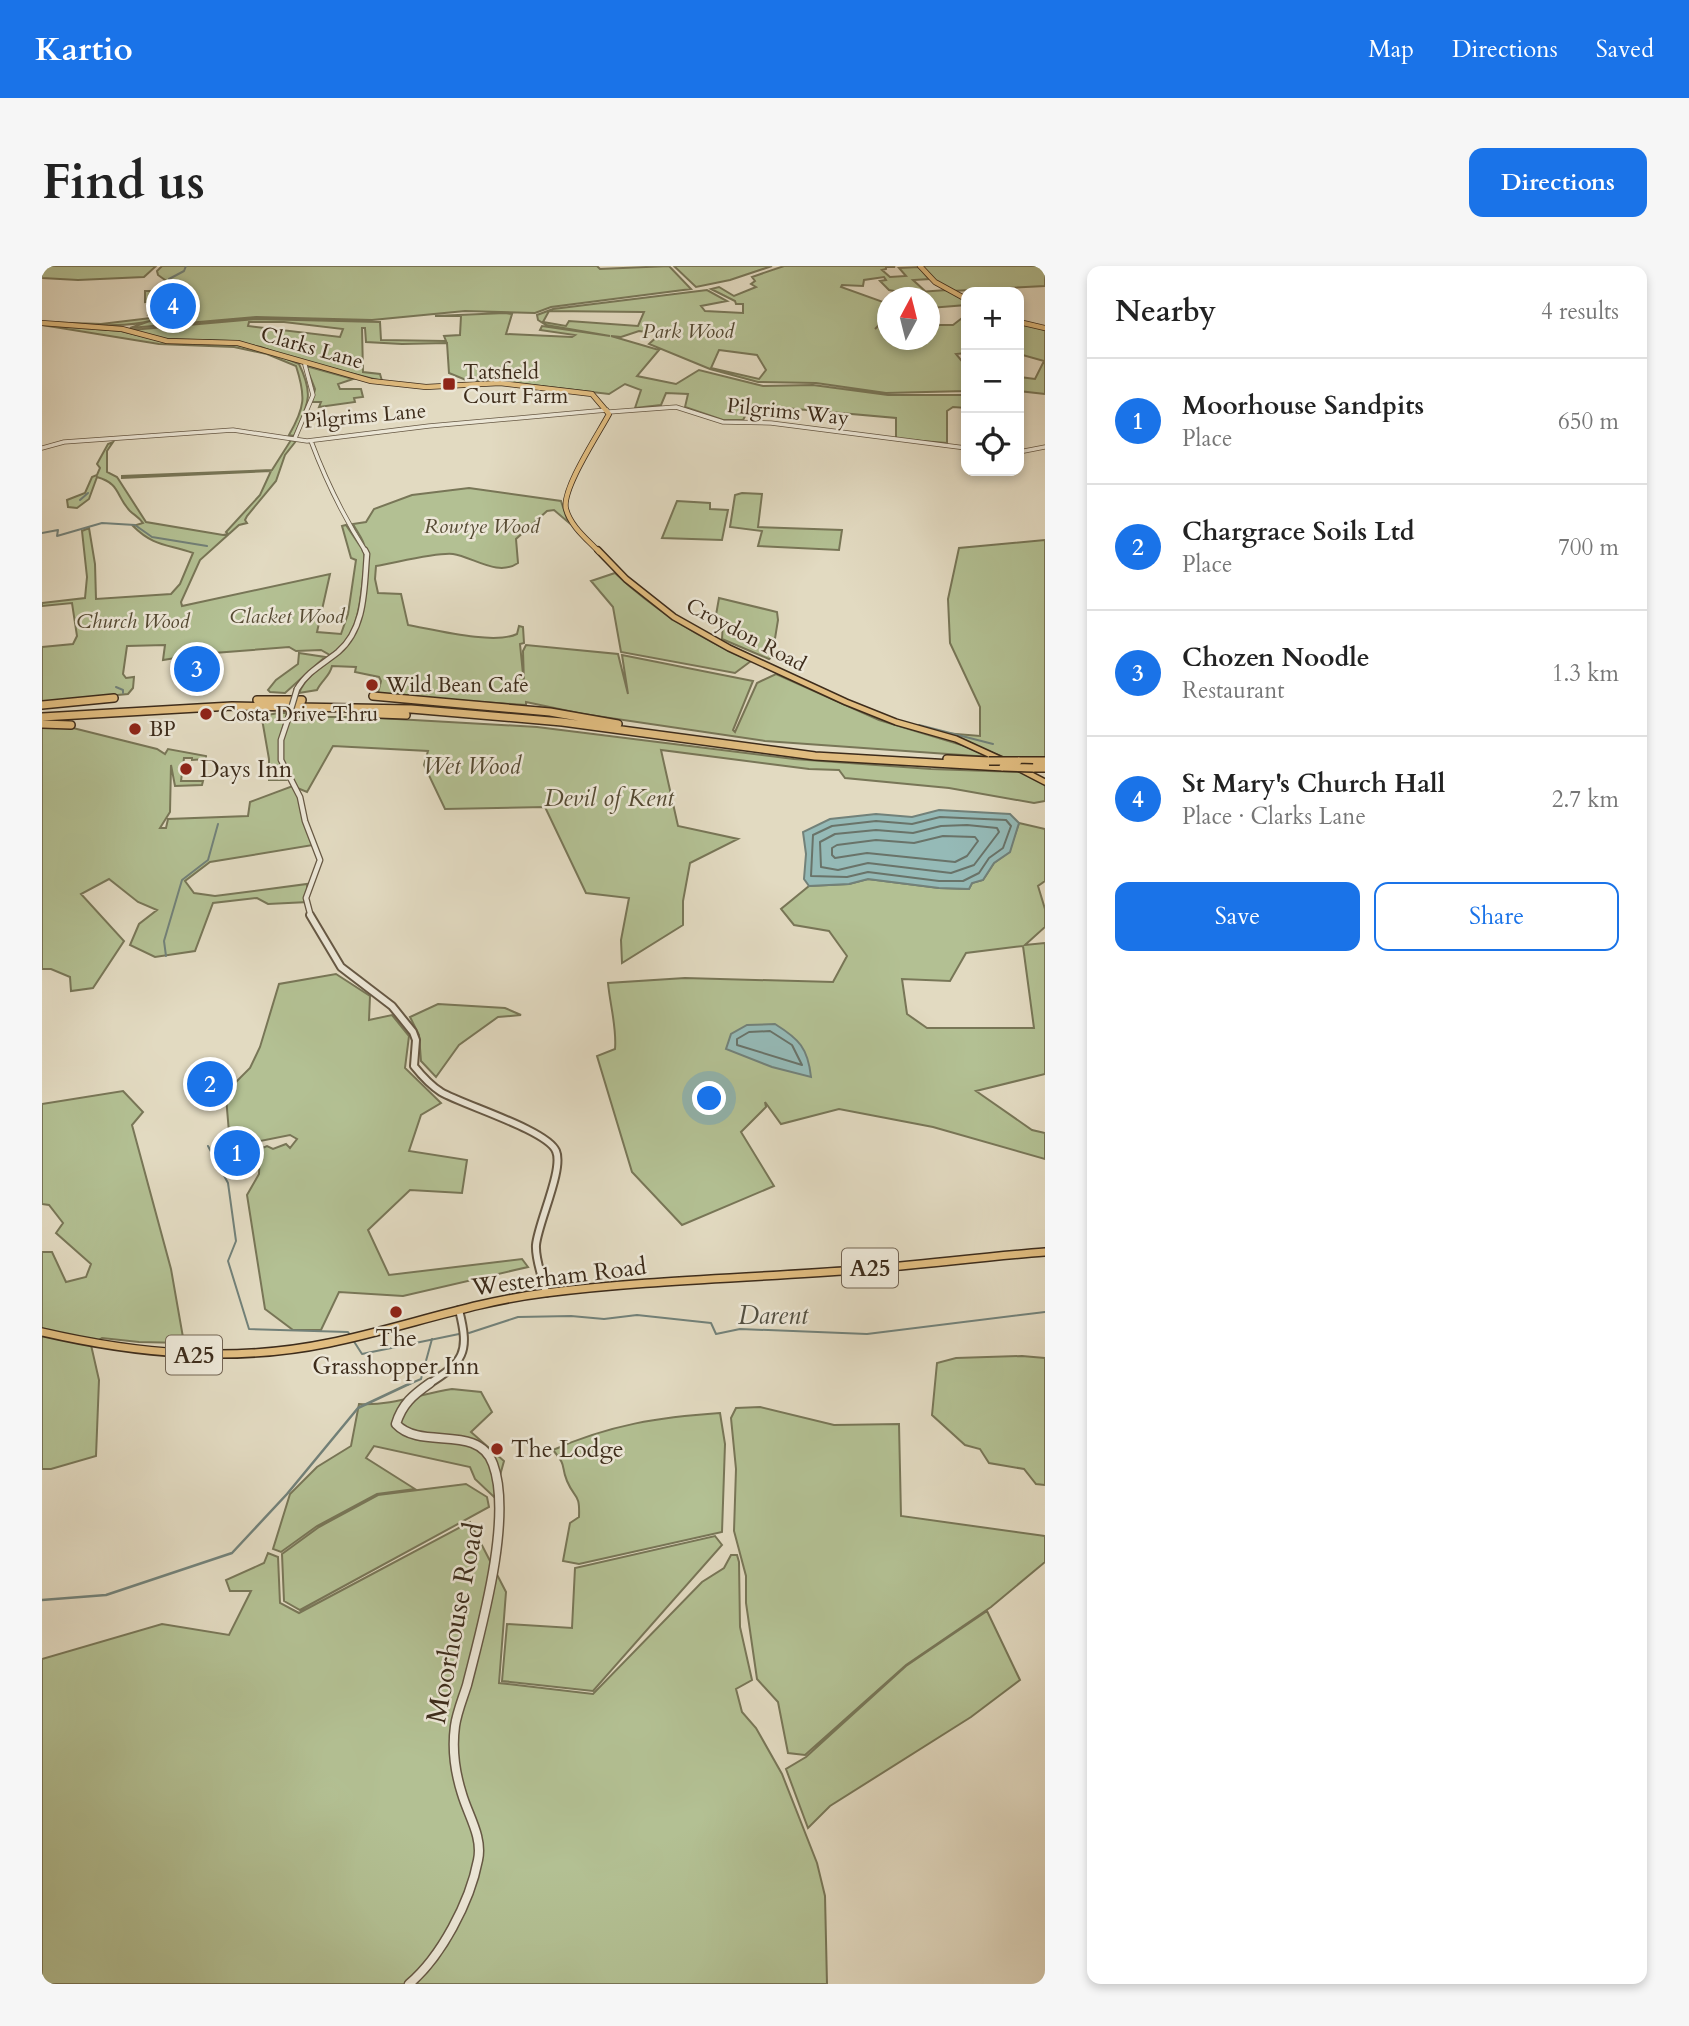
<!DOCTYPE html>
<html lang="en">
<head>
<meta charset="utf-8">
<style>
  body { margin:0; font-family:Cardo,serif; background:#f6f6f6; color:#222 }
  .controls { position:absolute; right:21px; top:21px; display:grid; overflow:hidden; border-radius:14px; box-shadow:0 4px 10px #0003 }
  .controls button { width:63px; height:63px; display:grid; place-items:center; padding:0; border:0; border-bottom:2px solid #e0e0e0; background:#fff; color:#222; font:35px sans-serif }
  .compass { position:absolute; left:835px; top:21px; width:63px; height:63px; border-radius:50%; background:#fff; box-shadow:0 4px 10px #0003; rotate:7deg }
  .you { position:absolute; left:668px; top:833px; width:24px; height:24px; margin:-18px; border:5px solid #fff; border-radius:50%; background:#1a73e8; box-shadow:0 0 0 10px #1a73e833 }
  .badge { display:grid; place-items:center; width:46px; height:46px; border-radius:50%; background:#1a73e8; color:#fff; font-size:23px; font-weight:700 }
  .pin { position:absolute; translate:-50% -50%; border:4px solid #fff; box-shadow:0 2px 7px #0006 }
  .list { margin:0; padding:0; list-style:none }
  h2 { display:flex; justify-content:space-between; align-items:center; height:91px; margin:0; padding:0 28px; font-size:30px }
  h2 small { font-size:23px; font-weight:400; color:#767676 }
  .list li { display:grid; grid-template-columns:46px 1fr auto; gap:21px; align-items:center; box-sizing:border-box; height:126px; padding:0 28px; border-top:2px solid #e0e0e0 }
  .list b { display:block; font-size:26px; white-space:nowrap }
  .list p { margin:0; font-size:23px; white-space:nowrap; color:#767676 }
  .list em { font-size:23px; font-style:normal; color:#767676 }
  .actions { display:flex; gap:14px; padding:21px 28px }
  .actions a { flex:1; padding:16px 0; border:2px solid #1a73e8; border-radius:14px; text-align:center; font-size:24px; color:#1a73e8 }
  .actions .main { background:#1a73e8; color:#fff }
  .icon { flex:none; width:38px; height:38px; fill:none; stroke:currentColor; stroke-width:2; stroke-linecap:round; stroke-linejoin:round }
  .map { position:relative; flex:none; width:1003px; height:1718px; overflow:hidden; border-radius:14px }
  header { display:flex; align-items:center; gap:42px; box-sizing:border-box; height:98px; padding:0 35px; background:#1a73e8; color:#fff }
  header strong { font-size:33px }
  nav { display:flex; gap:38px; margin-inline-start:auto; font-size:24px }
  .intro { display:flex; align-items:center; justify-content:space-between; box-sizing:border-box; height:168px; padding:0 42px }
  h1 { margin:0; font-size:49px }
  .button { padding:18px 32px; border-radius:14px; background:#1a73e8; color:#fff; font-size:24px; font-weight:700 }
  main { display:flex; gap:42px; padding:0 42px }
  aside { flex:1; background:#fff; border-radius:14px; box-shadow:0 4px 10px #0003 }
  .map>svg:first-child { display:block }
</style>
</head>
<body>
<header>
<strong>Kartio</strong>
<nav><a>Map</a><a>Directions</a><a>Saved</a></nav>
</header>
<div class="intro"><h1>Find us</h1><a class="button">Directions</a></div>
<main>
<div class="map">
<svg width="1003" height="1718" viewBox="0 0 1003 1718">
  <rect width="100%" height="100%" fill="#e2dac1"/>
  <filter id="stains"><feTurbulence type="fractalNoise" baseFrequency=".00286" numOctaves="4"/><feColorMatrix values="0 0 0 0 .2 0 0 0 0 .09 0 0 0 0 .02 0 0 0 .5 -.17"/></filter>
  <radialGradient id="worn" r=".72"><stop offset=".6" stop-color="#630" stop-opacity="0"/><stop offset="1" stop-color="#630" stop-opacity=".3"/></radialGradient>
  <path fill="#b3c093" stroke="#787657" stroke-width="2" fill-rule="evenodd" d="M 0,0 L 114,0 L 102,11 L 36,14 L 0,12 Z
    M 120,0 L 555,0 L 558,3 L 627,0 L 649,23 L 509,41 L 493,47 L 423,45 L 330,54 L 214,51 L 88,62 L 139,44 L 140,36 L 147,36 L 143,28 L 136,28 L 137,24 L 116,9 L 115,5 Z
    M 632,0 L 730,0 L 688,14 L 654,21 Z
    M 742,0 L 851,0 L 853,1 L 844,1 L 844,3 L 840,4 L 848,11 L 864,10 L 857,2 L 877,1 L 887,13 L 871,14 L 883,25 L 862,27 L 905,24 L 924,34 L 924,39 L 888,42 L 888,32 L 853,31 L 857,26 L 847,24 L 838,15 L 844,14 L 842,11 L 822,14 L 821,20 L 800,19 L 799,21 L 844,37 L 840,49 L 845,51 L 833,63 L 845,52 L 846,74 L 888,74 L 888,59 L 911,59 L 924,49 L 924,87 L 914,88 L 924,100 L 924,125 L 844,127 L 774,117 L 716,116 L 668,103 L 607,78 L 618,68 L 597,65 L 579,71 L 569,70 L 617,84 L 595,110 L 634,118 L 657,104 L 721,120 L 771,119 L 846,129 L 924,129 L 924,142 L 911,141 L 905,145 L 905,177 L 854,173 L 854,152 L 709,139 L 701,154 L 681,154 L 643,141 L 646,128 L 624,127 L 619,139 L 593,142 L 599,124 L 583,118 L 567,128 L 455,115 L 424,114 L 407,107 L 405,77 L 360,78 L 324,76 L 323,62 L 320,62 L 321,106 L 338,108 L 340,115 L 248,92 L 219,81 L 188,75 L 121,73 L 89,64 L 214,53 L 338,56 L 339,74 L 404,75 L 402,70 L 418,69 L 419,50 L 393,50 L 463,47 L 470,48 L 464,68 L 530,71 L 533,69 L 498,64 L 500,60 L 568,70 L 504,59 L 496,54 L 495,49 L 511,43 L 665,24 L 685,35 L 659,40 L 663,45 L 701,47 L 701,38 L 694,38 L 693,35 L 669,23 L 677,21 L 692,30 L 714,21 L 709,18 L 713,15 L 710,11 ZM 507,45 L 601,46 L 602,46 L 596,60 L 527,55 L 524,60 L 501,56 ZM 207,56 L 242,56 L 301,63 L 298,71 L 206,60 ZM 677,84 L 715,89 L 724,104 L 717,113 L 669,102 Z
    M 879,0 L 1003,0 L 1003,20 L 910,25 L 894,16 Z
    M 103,25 L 112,25 L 112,30 L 129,30 L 137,40 C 112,68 35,58 0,56 L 59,58 L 109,52 L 115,49 L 106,49 L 110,35 L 103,36 Z
    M 977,57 L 1003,64 L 1003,128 L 977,125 L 977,111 L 993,113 L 1002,95 L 977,88 Z
    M 0,59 L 79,65 L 120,75 L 185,77 L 228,86 L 257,98 C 273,131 265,139 252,170 L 247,169 C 263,141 264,131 254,100 L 225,88 L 192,81 L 117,78 Z
    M 264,100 L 311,113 L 296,118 L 298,123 L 319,123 L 321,131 L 312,132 L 313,136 L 277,141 L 279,136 L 270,136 L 273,123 Z
    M 249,174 L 254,175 L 243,189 L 234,215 L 205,250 L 203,254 L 205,257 L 197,259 L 158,294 L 139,336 L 140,340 L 288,308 L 275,366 L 299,368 L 306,348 L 314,294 L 309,292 L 300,260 L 304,259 L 322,286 L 323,296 C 318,329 320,370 288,389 L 279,384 L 254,385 L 247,381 L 172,387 L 172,391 L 159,391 L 158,388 L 121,394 L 123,379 L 85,380 L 81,408 L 84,412 L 92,411 L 91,422 L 86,428 L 0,436 L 0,381 L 31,378 L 35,370 L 30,337 L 0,340 L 0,337 L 43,332 L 45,311 L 40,265 L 47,262 L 53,298 L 54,333 L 129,328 L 138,318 L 151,287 C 126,278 112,281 91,260 L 101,257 C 97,251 92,249 88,245 C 73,229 79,218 55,211 L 47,233 L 35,242 L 26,241 L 25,234 L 43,227 L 50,211 L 55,209 L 58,202 L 55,198 L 66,178 L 71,176 L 65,185 L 65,206 L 75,211 L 104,256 L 181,269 L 186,268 L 184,266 L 218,229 L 229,205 L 80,212 L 80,210 L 230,204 Z
    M 427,222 L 519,235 L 526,256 L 512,244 L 505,245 L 474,273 L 476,297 C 456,311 431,291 411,288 C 395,286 353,297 334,300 L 333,313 L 336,327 L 359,328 L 366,359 C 394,364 452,379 475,368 L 477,360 L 481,361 L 482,377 L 478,378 L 482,418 L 481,385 L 484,379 L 576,388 L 586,428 L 580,389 L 711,415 L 691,464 L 693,466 L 715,417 L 734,408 L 837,454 L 923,480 L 948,491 L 723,475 L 541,448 L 484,436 L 484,439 L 340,429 L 336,427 L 339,415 L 337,411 L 313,406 L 314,401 L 290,400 C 288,410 280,414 275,424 L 257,427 C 267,404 286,399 303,382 C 319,366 327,305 323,282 C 322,274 315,266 311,258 L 324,256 L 332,243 L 370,229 Z
    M 700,227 L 720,228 L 716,261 L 800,264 L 797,284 L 716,280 L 720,265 L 688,261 L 693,229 Z
    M 635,235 L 668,237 L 668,243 L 686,244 L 680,274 L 620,272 Z
    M 1003,274 L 1003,492 L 961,491 L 902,467 L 938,470 L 938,441 L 908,377 L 906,333 L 917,282 Z
    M 573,307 C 613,345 659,373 709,395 L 693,407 L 579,386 L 571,341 L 549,315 Z
    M 677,332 L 735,346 L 736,354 L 730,391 L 727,393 L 680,373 L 681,357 L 674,349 Z
    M 257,387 L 283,391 L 243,427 L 228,426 L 226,424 L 234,414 L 256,398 Z
    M 236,447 L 245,447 L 237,475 L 237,485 L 246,453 L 250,451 L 319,451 L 495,461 L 752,493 L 889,503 L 979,506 L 1003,518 L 1003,535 L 992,537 L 907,522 L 803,512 L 797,504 L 767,503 L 619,484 L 636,560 L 696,573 L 648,597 L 641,635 L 641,659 L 580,697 L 579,674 L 587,632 L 544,627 L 503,541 L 403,543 L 382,499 L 386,485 L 291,480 L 265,526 L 253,521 L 271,579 L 168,596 L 143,615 L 152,627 L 173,630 L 265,618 L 266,636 L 226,638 L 215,632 L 171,637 L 153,685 L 113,691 L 88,679 L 97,658 L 115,644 L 96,636 L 67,613 L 39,628 L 82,675 L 51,722 L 29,725 L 28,711 L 9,703 L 0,703 L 0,461 L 27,461 L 115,483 L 123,488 L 126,483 L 164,490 L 164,493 L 150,494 L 150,492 L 142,492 L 139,515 L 161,515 L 160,519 L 133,520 L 129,499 L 128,546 L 118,562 L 124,562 L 126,553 L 206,550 L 208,536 L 251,520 L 238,496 L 239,507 L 244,514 L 227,514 L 227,493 L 220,453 L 226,449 Z
    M 977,557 L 1003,563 L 1003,615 L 996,620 L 1003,643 L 1003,661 L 983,679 L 1003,677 L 1003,808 L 934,825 L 990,864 L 1003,867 L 1003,893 L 891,861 L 797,843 L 739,858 L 723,836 L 724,841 L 699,866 L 732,920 L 640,959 L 590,906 L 555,790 L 573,783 C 575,762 568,739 566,717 L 643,712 L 791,716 L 805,690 L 787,665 L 752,659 L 739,643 L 767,620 L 807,618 L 826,613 L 897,622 L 927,623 L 930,617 L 941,614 L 952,597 L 967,586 ZM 981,680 L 992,762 L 885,762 L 865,748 L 860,713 L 908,715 L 924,687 Z
    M 294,708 L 328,730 L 327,754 L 350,749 L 367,770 L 363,802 L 399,837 L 379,849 L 367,885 L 425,894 L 420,927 L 368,924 L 326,964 L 347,1009 L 480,993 L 486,1001 L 361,1030 L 297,1026 L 279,1064 L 251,1064 L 223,1043 L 205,929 L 217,908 L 218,883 L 225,880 L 231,883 L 244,878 L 248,882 L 255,873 L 248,869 L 194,880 L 188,878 L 184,831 L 181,829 L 208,802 L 218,781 L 237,718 Z
    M 396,738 L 463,742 L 479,749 L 456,751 L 417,779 L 394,811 L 379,795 L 377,769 L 368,751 Z
    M 81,825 L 101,846 L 90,859 L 129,1003 L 142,1077 L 97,1076 L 60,1072 L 49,1079 L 57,1114 L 54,1190 L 9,1203 L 0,1203 L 0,986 L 10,986 L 24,1016 L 44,1011 L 49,998 L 14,967 L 21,957 L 7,939 L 0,938 L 0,838 Z
    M 980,1090 L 1003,1092 L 1003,1219 L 994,1218 L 982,1203 L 947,1197 L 938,1183 L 923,1179 L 890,1149 L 895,1097 L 914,1092 Z
    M 410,1123 L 439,1126 L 450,1146 L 429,1166 L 462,1195 L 452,1231 L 433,1213 L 428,1201 L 332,1180 L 324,1192 L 373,1223 L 335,1228 L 275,1260 L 239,1286 L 231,1283 L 248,1228 L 275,1201 L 309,1180 L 317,1138 C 349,1140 378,1128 410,1123 Z
    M 718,1141 L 792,1159 L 857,1158 L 859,1250 L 1003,1270 L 1003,1296 L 949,1341 L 864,1399 L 763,1489 L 746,1487 L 736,1436 L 715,1413 L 704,1337 L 704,1310 L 692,1265 L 694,1203 L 689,1152 L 694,1142 Z
    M 678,1147 L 683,1178 L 680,1266 L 537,1298 L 521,1295 L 528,1257 L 537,1251 C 538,1226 533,1234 525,1215 C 518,1198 526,1202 511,1184 C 567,1159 617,1151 678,1147 Z
    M 424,1218 L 445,1231 L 447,1241 L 258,1344 L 242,1335 L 240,1288 L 277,1261 L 336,1229 Z
    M 428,1256 L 464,1326 L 457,1417 L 551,1428 L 660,1316 L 682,1302 L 689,1289 L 695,1289 L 697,1296 L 698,1361 L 710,1414 L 694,1423 L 700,1446 L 714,1462 L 740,1508 L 775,1597 L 783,1630 L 785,1718 L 0,1718 L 0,1393 L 120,1358 L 187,1369 L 209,1325 L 188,1325 L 184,1314 L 222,1297 L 226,1287 L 236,1291 L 238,1337 L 257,1347 Z
    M 673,1270 L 680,1279 L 551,1425 L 460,1415 L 465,1358 L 530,1362 L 533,1302 Z
    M 945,1345 L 978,1414 L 929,1451 L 788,1540 L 766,1562 L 744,1503 L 764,1491 L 864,1400 Z"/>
  <path fill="#95bab7" stroke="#728179" stroke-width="2" d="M 897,544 L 968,548 L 977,557 L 968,586 L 952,597 L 941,614 L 930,617 L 927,623 L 897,622 L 826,613 L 807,618 L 767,620 L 762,613 L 764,588 L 761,566 L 788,553 L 834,548 L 870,551 Z
    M 733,758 C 757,773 766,782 769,811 L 730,801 L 684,783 L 689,768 L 705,759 Z"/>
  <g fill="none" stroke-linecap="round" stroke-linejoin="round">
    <path stroke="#697369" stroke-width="2" d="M 898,551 L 964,554 L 969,560 L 961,582 L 947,592 L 937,607 L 921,615 L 897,615 L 826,606 L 805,611 L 769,610 L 771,569 L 790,560 L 834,555 L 870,558 Z
      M 925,559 L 955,562 L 957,566 L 932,599 L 909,607 L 826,597 L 796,604 L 779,601 L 778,576 L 793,568 L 834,564 L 871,567 L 899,560 Z
      M 901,570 L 933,571 L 936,575 L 925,590 L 913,596 L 825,587 L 793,592 L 790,589 L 790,582 L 795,579 L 834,574 L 872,577 Z
      M 728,765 L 750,779 L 760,799 L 695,779 L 695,773 L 707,766 Z"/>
    <path stroke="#728179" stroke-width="2" d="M 127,13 L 142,5 L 144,0
      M 38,234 L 46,227
      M 0,267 L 16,264 L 15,270 L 60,257 L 93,259 L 110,271 L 165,280
      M 74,421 L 81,424 L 81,427
      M 877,459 L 951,478
      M 124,690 L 122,675 L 140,614 L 166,594 L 176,558
      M 166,880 L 186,917 L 194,975 L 186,995 L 207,1063 L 306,1066 L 308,1069
      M 427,1067 L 476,1051 L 529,1050 L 562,1053 L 595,1049 L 669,1057 L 674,1068 L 698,1063 L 825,1068 L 1003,1046
      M 311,1074 L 320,1088 L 417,1068
      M 365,1119 L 379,1113 L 390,1073"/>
    <path stroke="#728179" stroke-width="2.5" d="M 0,1334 L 64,1329 L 190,1287 L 245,1228 L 316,1142 L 369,1117"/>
    <g stroke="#665844" stroke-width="5">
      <path id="minor-far3" d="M 567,146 L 634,141 L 681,156 L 729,157 L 924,182
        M 253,172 L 271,129 L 263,99
        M 269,175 C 284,215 301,250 324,286
        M 0,182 L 22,176 L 191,164 L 265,175 L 387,160 L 565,144
        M 977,186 L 1003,181"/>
    </g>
    <g stroke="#665844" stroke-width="7">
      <path id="minor-far2" d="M 255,423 C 265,406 281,398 296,386 C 324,362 322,322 325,288 L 323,284
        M 246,453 L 239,474 L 239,494 L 258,531 L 263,555 L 278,594 L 264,632 L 269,651"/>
    </g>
    <g stroke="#665844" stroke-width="10">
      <path id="minor-far1" d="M 268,649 L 299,701 L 350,740 L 371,766 L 374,774 L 372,800 C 380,810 388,819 399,826 C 421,839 505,864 514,885 C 522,903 496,957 494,979 C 493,994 501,1013 504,1027
        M 385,1119 C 422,1096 428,1087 417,1044"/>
    </g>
    <g stroke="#665844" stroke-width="11">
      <path id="minor" d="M 367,1718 C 399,1691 428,1636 436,1594 C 441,1571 426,1549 420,1528 C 413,1506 410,1482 413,1460 C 415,1446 421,1432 425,1419 C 439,1363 471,1252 451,1198 C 436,1157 379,1185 354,1158 C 360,1138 371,1129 388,1117"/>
    </g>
    <g stroke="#3d2c1b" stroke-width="6">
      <path id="major-far2" d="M 878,0 L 893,16 L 924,33
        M 977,56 L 1003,62
        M 0,57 L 80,63 L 125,75 L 196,77 L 329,115 L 384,121 L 458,117 L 550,128 L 567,148 C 557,167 519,224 524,243 C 529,261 545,273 557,286"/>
    </g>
    <g stroke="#3d2c1b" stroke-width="8">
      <path id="major-far1" d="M 556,284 L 584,313 L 632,351 L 687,382 L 804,436 L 854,456 L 914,473 L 962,495
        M 976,502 L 1003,516"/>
    </g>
    <g stroke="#3d2c1b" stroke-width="10">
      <path id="major" d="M 0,1066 C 95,1088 191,1097 287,1077 C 360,1062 430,1036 503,1027 C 606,1014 710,1012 814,1004 C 877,999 940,991 1003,986"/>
    </g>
    <g stroke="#3d2c1b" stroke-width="10">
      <path id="highway" d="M 331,430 L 508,446 L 576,458
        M 215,434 L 260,434
        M 0,439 L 72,432
        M 311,447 L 364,449
        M 0,451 L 190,440 L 369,443 L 520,456 L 773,490 L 961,501
        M 0,458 L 29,459
        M 905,493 L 947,495
        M 976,495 L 1003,495
        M 991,502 L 1003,502"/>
    </g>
    <use href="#minor-far3" stroke="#ece7d7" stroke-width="3.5"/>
    <use href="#minor-far2" stroke="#ece7d7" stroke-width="4.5"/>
    <use href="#minor-far1" stroke="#ece7d7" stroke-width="6"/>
    <use href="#minor" stroke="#ece7d7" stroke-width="8"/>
    <use href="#major-far2" stroke="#e1bd80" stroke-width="4.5"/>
    <use href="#major-far1" stroke="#e1bd80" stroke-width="5"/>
    <use href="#major" stroke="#e1bd80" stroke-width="7"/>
    <use href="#highway" stroke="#e1bd80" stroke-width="7"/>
    <g stroke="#665844" stroke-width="7" stroke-linecap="butt">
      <path id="minor-bridge" d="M 246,453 L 255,423"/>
    </g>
    <g stroke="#3d2c1b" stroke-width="10" stroke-linecap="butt">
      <path id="highway-bridge" d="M 947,495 L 976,495
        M 961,501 L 991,502"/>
    </g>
    <use href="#minor-bridge" stroke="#ece7d7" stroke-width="4.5"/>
    <use href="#highway-bridge" stroke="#e1bd80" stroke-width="7"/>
  </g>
  <g fill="#8f2418" stroke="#ece7d7" stroke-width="2.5">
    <rect x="400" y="111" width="14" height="14" rx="3.5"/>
    <circle cx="330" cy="419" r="7"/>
    <circle cx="164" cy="448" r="7"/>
    <circle cx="93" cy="463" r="7"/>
    <circle cx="144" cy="503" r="7"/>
    <circle cx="354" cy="1046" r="7"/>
    <circle cx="455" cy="1183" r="7"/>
  </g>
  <g text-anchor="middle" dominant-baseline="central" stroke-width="5" stroke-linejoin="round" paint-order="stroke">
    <g font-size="21" font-style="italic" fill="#554a33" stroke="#ece7d7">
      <text x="646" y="65">Park Wood</text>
      <text x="440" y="260">Rowtye Wood</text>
      <text x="245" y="350">Clacket Wood</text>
      <text x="91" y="355">Church Wood</text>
    </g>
    <g font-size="21" fill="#3d2c1b" stroke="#ece7d7">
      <text transform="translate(270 82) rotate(16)">Clarks Lane</text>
      <text transform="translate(746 146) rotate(6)">Pilgrims Way</text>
      <text transform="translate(323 150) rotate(-5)">Pilgrims Lane</text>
      <text transform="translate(704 369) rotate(28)">Croydon Road</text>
    </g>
    <g font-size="21" fill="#3d2c1b" stroke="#ece7d7" text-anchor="start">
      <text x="421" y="106">Tatsfield<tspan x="421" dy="24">Court Farm</tspan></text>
      <text x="344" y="419">Wild Bean Cafe</text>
      <text x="178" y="448">Costa Drive Thru</text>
      <text x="107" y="463">BP</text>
    </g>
    <g fill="#ece7d7" stroke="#726453" stroke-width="2">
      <rect x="800" y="982.5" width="56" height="39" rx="5"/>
      <rect x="124" y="1069.5" width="56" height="39" rx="5"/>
    </g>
    <g font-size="23" font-weight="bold" fill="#3d2c1b">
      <text x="828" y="1002">A25</text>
      <text x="152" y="1089">A25</text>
    </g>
    <g font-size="24" font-style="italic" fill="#554a33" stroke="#ece7d7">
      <text x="430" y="500">Wet Wood</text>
      <text x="567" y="532">Devil of Kent</text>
    </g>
    <g font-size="24" fill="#3d2c1b" stroke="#ece7d7" text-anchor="start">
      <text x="158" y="503">Days Inn</text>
      <text x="354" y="1072" text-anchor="middle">The<tspan x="354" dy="28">Grasshopper Inn</tspan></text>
      <text x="469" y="1183">The Lodge</text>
    </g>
    <g font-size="24" fill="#3d2c1b" stroke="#ece7d7">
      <text transform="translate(517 1011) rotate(-7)">Westerham Road</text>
    </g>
    <g font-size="26" font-style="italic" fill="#535042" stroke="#ece7d7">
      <text x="731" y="1049">Darent</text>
    </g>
    <g font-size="28" fill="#3d2c1b" stroke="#ece7d7">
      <text transform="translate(413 1357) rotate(-79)">Moorhouse Road</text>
    </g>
  </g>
  <rect width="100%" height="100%" filter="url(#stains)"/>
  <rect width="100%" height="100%" fill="url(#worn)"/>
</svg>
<div class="controls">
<button>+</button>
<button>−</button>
<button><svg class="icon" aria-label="locate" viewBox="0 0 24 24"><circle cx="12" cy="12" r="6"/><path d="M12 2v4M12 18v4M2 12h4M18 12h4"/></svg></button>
</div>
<svg class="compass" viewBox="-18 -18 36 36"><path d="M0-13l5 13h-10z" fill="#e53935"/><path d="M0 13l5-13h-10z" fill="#767676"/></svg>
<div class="you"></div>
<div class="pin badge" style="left:195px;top:887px">1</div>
<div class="pin badge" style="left:168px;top:818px">2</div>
<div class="pin badge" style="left:155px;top:403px">3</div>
<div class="pin badge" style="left:131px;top:40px">4</div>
</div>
<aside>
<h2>Nearby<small>4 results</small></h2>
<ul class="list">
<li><span class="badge">1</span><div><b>Moorhouse Sandpits</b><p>Place</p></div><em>650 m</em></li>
<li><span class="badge">2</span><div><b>Chargrace Soils Ltd</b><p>Place</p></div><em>700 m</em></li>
<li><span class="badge">3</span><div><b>Chozen Noodle</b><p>Restaurant</p></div><em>1.3 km</em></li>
<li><span class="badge">4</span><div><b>St Mary's Church Hall</b><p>Place · Clarks Lane</p></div><em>2.7 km</em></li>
</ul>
<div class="actions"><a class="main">Save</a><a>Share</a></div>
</aside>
</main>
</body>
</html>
